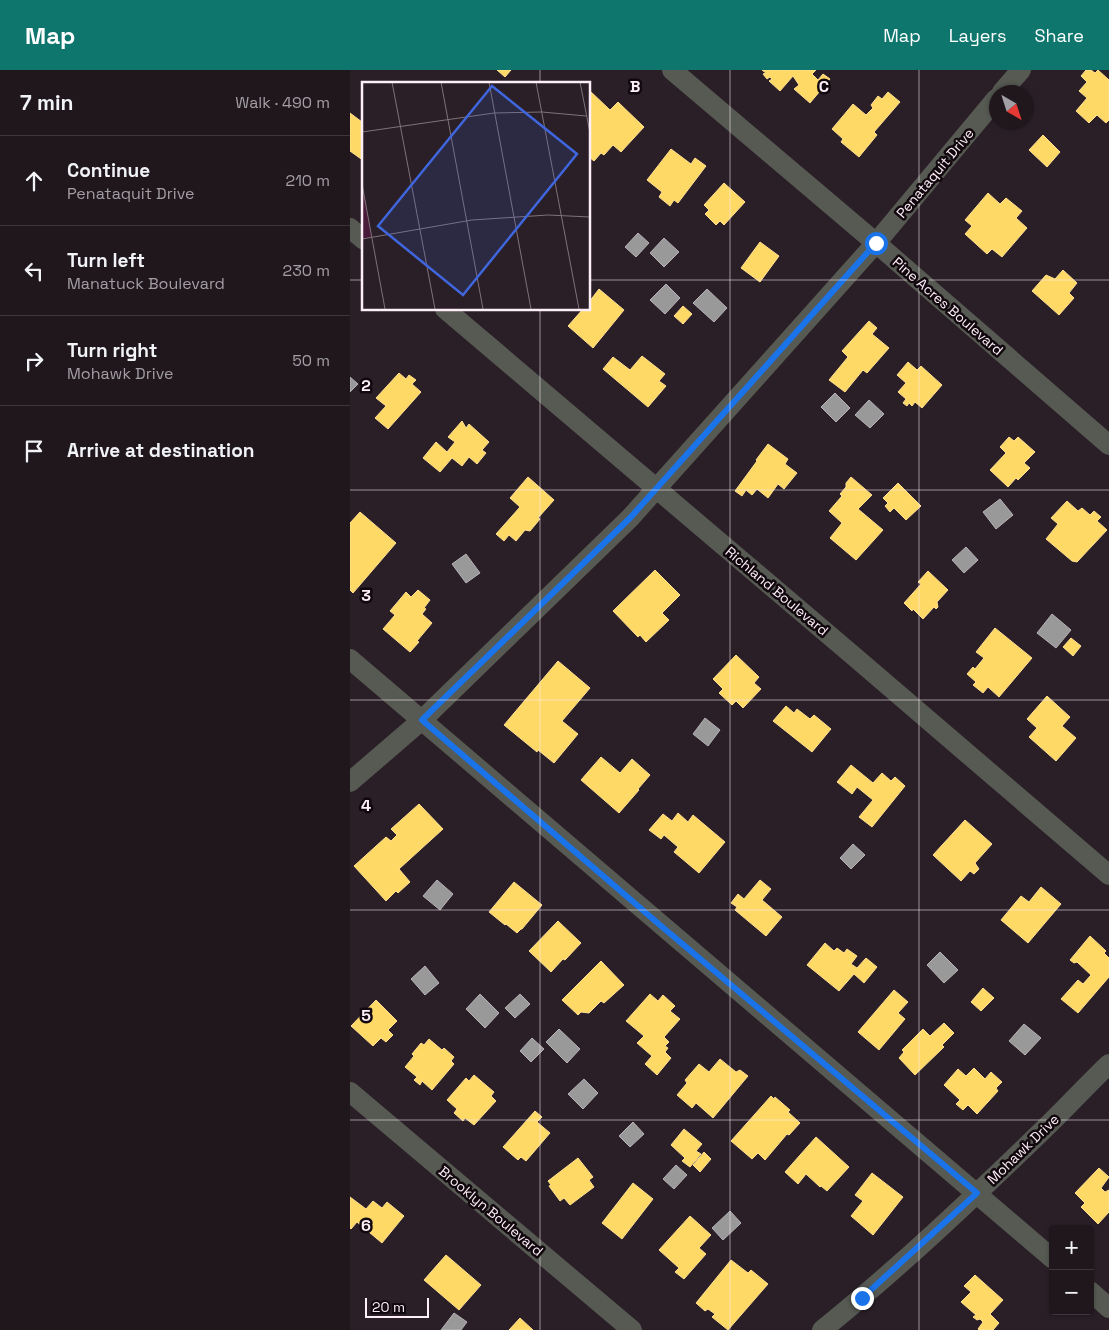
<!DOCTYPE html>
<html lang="en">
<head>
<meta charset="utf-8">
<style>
  body { margin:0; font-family:"Space Grotesk",sans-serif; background:#2d242a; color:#f1f3f6 }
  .controls { position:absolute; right:15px; bottom:15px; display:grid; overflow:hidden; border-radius:5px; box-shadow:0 1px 4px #0004 }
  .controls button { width:45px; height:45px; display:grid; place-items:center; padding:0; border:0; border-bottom:1px solid #3d363b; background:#20171d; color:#f1f3f6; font:25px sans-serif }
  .compass { position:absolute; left:639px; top:15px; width:45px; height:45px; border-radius:50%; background:#20171d; box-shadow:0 1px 4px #0004; rotate:141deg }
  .scale { position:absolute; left:15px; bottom:12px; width:64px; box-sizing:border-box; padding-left:5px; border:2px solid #feeef7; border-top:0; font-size:14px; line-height:18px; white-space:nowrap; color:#feeef7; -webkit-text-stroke:4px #11080e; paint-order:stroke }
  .stop { position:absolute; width:15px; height:15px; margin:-11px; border:4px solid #1a73e8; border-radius:50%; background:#fff }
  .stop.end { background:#1a73e8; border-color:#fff; box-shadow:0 1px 5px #0008 }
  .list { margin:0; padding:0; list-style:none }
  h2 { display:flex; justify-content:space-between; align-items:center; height:65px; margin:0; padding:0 20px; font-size:21px }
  h2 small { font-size:16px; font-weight:400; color:#a29fa4 }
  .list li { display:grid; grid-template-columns:32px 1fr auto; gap:15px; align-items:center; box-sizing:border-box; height:90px; padding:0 20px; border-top:1px solid #3d363b }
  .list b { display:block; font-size:19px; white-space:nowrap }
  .list p { margin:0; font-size:16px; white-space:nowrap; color:#a29fa4 }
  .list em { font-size:16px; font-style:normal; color:#a29fa4 }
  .icon { flex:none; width:28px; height:28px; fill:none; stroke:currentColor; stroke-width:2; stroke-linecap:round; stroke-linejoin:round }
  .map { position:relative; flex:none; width:759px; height:1260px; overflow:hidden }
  header { display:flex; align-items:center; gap:30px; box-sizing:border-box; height:70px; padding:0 25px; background:#0f766e; color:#fff }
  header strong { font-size:24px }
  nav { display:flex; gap:28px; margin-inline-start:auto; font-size:18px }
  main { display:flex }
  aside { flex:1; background:#20171d }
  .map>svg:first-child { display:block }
</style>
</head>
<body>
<header>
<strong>Map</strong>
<nav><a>Map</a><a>Layers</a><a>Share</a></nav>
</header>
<main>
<aside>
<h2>7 min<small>Walk · 490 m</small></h2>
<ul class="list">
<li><svg class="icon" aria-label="ahead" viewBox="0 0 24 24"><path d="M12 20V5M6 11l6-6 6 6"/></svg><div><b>Continue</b><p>Penataquit Drive</p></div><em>210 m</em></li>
<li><svg class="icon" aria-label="left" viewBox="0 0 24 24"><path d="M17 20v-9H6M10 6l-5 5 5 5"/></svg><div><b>Turn left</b><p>Manatuck Boulevard</p></div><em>230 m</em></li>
<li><svg class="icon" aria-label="right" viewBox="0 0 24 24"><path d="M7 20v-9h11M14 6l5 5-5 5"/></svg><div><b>Turn right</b><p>Mohawk Drive</p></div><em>50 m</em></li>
<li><svg class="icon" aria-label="arrive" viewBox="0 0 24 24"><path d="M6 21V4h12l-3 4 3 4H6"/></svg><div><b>Arrive at destination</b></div></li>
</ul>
</aside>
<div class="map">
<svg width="759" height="1260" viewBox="0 0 759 1260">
  <rect width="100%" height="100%" fill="#2a1f27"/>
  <path fill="#ffd966" stroke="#ffdf92" d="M 147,0 L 161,0 L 155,7 Z
    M 412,0 L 466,0 L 462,4 L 468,10 L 473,4 L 480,9 L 460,33 L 444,19 L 449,15 L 443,6 L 430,21 L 419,11 L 422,9 L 420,7 L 417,9 L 413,4 L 416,3 Z
    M 736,0 L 741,0 L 745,3 L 748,0 L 759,10 L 759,50 L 756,53 L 747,45 L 739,53 L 726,41 L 737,28 L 729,21 L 737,12 L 731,6 Z
    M 239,20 L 260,40 L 268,32 L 294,57 L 271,82 L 263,75 L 254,85 L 251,83 L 244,91 L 239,87 Z
    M 538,22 L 550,32 L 524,62 L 527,65 L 509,87 L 491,72 L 493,69 L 482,59 L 503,34 L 516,45 L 523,38 L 521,35 L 528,26 L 532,29 Z
    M 0,43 L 12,52 L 14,50 L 14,91 L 0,81 Z
    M 693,65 L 710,82 L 697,97 L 679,80 Z
    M 321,79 L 341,94 L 345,88 L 356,96 L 328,133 L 324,130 L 320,136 L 309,127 L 312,122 L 297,110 Z
    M 374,113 L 395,132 L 374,155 L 370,151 L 366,155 L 355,144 L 359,140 L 354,135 Z
    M 638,123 L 650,134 L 656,128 L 672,141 L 666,148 L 677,158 L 652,187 L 642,179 L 637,184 L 615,164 L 622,156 L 615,150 Z
    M 410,172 L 429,186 L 410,212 L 391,198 Z
    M 713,200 L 727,213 L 719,223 L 724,228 L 709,245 L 682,221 L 696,205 L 705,209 Z
    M 249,219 L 274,240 L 243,278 L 218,256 L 233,239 L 239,239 L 239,232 Z
    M 333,236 L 342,244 L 333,254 L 324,246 Z
    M 519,251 L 527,258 L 522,264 L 539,278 L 517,303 L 513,300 L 495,322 L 479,310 L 498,287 L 492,281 Z
    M 292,286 L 315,304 L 309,311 L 316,316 L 298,337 L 253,299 L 263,287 L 280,300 Z
    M 558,292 L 567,300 L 571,296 L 592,315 L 572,338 L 565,332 L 562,336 L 559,333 L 557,336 L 553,333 L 556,329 L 548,322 L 556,313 L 547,305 Z
    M 49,303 L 56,309 L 59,305 L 66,310 L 62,314 L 71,322 L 38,359 L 25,348 L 36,336 L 26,328 Z
    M 112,351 L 116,358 L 119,354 L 139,372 L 132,380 L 136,383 L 127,394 L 119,387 L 112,396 L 102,388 L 90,402 L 73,388 L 86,372 L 97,382 L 105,372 L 98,367 Z
    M 659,367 L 664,371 L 668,367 L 685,382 L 674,393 L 680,398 L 668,410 L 666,408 L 658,417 L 640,400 L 656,383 L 650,377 Z
    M 418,374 L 438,389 L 435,394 L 447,403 L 434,419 L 428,414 L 418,428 L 407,419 L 402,425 L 396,420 L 392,426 L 385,421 L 407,391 L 406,390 Z
    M 178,407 L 204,430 L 188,448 L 190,449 L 180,461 L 175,460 L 166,471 L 159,465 L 154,471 L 146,464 L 170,437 L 160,428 Z
    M 501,407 L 522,425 L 508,439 L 533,460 L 506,490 L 480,468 L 492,453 L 479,441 L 492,426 L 490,424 L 496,417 L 496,413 Z
    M 548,413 L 571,436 L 556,450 L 544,438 L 540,442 L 535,436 L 538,433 L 533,428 Z
    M 717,431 L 728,441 L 732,438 L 740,445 L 744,441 L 751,447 L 747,451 L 757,460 L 727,492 L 722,491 L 696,469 L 708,454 L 701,448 Z
    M 10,442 L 46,473 L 3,523 L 0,520 L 0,453 Z
    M 305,500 L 330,525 L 312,543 L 319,550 L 296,572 L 290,565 L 288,567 L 263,541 Z
    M 578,501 L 598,520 L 587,532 L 588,537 L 586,539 L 584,537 L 573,549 L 563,539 L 562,541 L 554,533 L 571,514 L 568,512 Z
    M 68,520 L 80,530 L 74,538 L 76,539 L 72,544 L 82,553 L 67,571 L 69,572 L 60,582 L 33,559 L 45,545 L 40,541 L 56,522 L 61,527 Z
    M 645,558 L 682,588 L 649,627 L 638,617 L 633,623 L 623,615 L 626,612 L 617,604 L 623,597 L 625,599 L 634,588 L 626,582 Z
    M 721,568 L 731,576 L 723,586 L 713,577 Z
    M 386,585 L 409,607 L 404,613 L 411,619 L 393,638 L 386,631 L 382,635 L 369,623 L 373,619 L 363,609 Z
    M 208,591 L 240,618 L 212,651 L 228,664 L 204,693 L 188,680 L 187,682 L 154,655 Z
    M 697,626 L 720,647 L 712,656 L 726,668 L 706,691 L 679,667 L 687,658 L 677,649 Z
    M 436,636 L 444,643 L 447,639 L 460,649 L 464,645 L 481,659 L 462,682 L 423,651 Z
    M 251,687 L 270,703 L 282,689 L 300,705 L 288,719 L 289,720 L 269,743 L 231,710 Z
    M 501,695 L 523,713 L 532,703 L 541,711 L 545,707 L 555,716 L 522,757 L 509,747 L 523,730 L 507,717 L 502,724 L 487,712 Z
    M 69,734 L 93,759 L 49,799 L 60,812 L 48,823 L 46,821 L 36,831 L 4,796 L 36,767 L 41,771 L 47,765 L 41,759 Z
    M 328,743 L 338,752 L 343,745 L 375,772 L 349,803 L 324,782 L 328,777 L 314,765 L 311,769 L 299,760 L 313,744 L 322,751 Z
    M 615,750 L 642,774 L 625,793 L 629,799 L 624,804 L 620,801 L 611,811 L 583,785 Z
    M 410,810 L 421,819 L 412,830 L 432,847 L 416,866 L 385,840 L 387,837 L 381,833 L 388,824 L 394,829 Z
    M 164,812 L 192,835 L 172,859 L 171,859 L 167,863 L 156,854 L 155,855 L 139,842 Z
    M 691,817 L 711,834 L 678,873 L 651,850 L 671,826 L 679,832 Z
    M 208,851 L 231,873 L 215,890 L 213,889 L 201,902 L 179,881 Z
    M 740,866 L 756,881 L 754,883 L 759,888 L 759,907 L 728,943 L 711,929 L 728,910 L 733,914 L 741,905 L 727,892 L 724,893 L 720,890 Z
    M 475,873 L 484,881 L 487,878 L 494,883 L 497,879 L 507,886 L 501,894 L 507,898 L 516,888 L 527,897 L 514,913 L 504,904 L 489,921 L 457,895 Z
    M 251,891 L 274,915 L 254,933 L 251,931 L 239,943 L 231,942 L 228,945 L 212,930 Z
    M 633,918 L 644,928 L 631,941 L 621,932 Z
    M 544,920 L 558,932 L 548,943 L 555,949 L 529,980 L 508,962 Z
    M 300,924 L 308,931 L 313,925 L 325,936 L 320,941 L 330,949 L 314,967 L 319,972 L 315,976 L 318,978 L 315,982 L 321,988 L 307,1005 L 295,994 L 302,986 L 287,973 L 294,966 L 276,951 Z
    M 26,930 L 47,951 L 38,960 L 43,965 L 36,972 L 31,968 L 23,976 L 1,956 Z
    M 594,953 L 604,963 L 592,975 L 594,977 L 565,1005 L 549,988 L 554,982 L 552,980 L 573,959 L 580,966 Z
    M 79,969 L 92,980 L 94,978 L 104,987 L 101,991 L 104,994 L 82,1020 L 72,1011 L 70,1015 L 64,1010 L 67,1007 L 55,997 L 64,986 L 62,984 L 71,973 L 74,975 Z
    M 370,989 L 386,1002 L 390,1000 L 398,1006 L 363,1048 L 346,1033 L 342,1038 L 327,1025 L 337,1013 L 335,1010 L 349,994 L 359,1002 Z
    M 624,998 L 635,1009 L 641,1002 L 652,1012 L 646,1018 L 648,1021 L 627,1044 L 618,1035 L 613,1040 L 606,1034 L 610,1030 L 594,1015 L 608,999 L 616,1006 Z
    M 124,1005 L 144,1022 L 141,1026 L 146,1031 L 124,1055 L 115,1048 L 113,1051 L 104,1043 L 107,1039 L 97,1030 L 116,1008 L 119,1011 Z
    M 421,1026 L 424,1029 L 425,1027 L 440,1040 L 438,1042 L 450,1053 L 439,1065 L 437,1064 L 415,1090 L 408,1083 L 402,1089 L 381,1071 Z
    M 185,1041 L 192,1047 L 187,1052 L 200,1063 L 176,1091 L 171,1087 L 168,1090 L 153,1077 Z
    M 334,1059 L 352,1074 L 346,1081 L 351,1084 L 340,1097 L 332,1091 L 335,1088 L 321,1075 Z
    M 466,1067 L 499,1097 L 477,1121 L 471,1116 L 470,1117 L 456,1104 L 448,1114 L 435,1102 Z
    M 354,1082 L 361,1089 L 350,1102 L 343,1095 Z
    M 228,1088 L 243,1107 L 239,1110 L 244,1117 L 220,1135 L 214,1128 L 210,1131 L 199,1116 L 201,1115 L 198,1111 Z
    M 749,1098 L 759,1107 L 751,1118 L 755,1122 L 759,1120 L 759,1142 L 748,1154 L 731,1137 L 735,1133 L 725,1123 Z
    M 522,1103 L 553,1127 L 523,1165 L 501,1146 L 513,1131 L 505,1125 Z
    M 283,1113 L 303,1129 L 272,1169 L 252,1153 Z
    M 0,1127 L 16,1139 L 23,1131 L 32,1138 L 37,1132 L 54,1146 L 32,1173 L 7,1152 L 1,1159 L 0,1158 Z
    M 340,1146 L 361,1165 L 349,1178 L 356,1184 L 334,1209 L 325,1202 L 329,1198 L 309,1180 Z
    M 96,1185 L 131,1215 L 109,1240 L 74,1210 Z
    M 381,1190 L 398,1203 L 401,1200 L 418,1214 L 378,1260 L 362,1247 L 365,1244 L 358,1239 L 355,1241 L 346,1233 Z
    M 625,1205 L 653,1230 L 640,1244 L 649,1253 L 643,1260 L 629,1260 L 628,1259 L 633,1252 L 630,1249 L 627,1250 L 623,1247 L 626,1245 L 611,1232 L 621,1222 L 614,1216 Z
    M 170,1248 L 183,1260 L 159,1260 Z"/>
  <path fill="#999" stroke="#b7b2b5" d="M 288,163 L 299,173 L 286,187 L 275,177 Z
    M 314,168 L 329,182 L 314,197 L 300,183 Z
    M 316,214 L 330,228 L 315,244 L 300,230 Z
    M 357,219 L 377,238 L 364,252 L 343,233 Z
    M 0,307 L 8,314 L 0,322 Z
    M 485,323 L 500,338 L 486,352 L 471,337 Z
    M 519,330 L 534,344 L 520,358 L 505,345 Z
    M 650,429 L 663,445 L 646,459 L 633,442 Z
    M 616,477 L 628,490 L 614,503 L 602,490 Z
    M 116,484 L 130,503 L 116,513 L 102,494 Z
    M 702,544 L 721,560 L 706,578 L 687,563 Z
    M 355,648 L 370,660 L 358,676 L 343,664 Z
    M 503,774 L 515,785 L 501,799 L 490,788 Z
    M 87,810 L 103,824 L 90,840 L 73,826 Z
    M 590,882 L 608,900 L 594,913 L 577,895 Z
    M 75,896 L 89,913 L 75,925 L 61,909 Z
    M 130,924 L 149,943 L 135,958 L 116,939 Z
    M 170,924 L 180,934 L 165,948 L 155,938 Z
    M 674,954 L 691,968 L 675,985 L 659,971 Z
    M 209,959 L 230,979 L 217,993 L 196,972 Z
    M 182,968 L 194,979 L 181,992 L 170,981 Z
    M 234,1009 L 248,1023 L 233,1039 L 218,1024 Z
    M 283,1052 L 294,1064 L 280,1077 L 269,1066 Z
    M 326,1095 L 337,1105 L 324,1119 L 313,1109 Z
    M 380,1141 L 391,1153 L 373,1170 L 362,1158 Z
    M 104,1243 L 117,1252 L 111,1260 L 91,1260 Z"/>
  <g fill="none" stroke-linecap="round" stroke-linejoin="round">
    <path stroke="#575a53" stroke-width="20" d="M 322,0 L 526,173 L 759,375
      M 652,22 L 671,0
      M 0,158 L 14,170
      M 95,239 L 506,588 L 759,805
      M 0,589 L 703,1189
      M 0,712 L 72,650 L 280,448 L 526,173 L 646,29
      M 0,1022 L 282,1260
      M 740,1221 L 759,1238
      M 472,1260 C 549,1198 621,1130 692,1061 C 715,1039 736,1016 759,994"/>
  </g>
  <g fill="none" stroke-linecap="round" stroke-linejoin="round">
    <path stroke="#1a73e8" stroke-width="6" d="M 512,1228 L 627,1123 L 310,855 L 72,650 L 280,448 L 526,173"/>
  </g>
  <path fill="none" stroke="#feeef7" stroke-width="1" stroke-opacity="0.55" d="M 190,0 L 190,14M 380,0 L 380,1260M 569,0 L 569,1260M 0,210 L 14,210M 239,210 L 759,210M 190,239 L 190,1260M 0,420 L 759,420M 0,630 L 759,630M 0,840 L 759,840M 0,1050 L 759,1050"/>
  <g text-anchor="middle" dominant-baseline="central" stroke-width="5" stroke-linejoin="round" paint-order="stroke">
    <g font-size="14" fill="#feeef7" stroke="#11080e">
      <text transform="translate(585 103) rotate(-50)">Penataquit Drive</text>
      <text transform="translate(598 236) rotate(41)">Pine Acres Boulevard</text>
      <text transform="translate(427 521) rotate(40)">Richland Boulevard</text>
      <text transform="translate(673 1079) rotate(-44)">Mohawk Drive</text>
      <text transform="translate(141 1141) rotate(40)">Brooklyn Boulevard</text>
    </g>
  </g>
  <g transform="translate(12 12)">
    <rect width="228" height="228" fill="#2a1f27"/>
    <path d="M 0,101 L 10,155 L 0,157 Z" fill="#471b39"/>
    <path fill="none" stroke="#7f727a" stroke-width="1" d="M 30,0 L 73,227M 79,0 L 121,227M 127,0 L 169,227M 174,0 L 217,227M 218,0 L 228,51M 0,50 L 132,31 L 180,30 L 224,34M 0,102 L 23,227M 0,157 L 110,138 L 186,133 L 228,135"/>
    <path fill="#3f66dd" fill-opacity="0.15" stroke="#3f66dd" stroke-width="2.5" d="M 130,4 L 215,72 L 101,213 L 16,144 Z"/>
    <rect width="228" height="228" fill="none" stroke="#feeef7" stroke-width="2.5"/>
  </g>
  <g font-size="16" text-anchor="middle" font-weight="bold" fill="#feeef7" stroke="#11080e" stroke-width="5" stroke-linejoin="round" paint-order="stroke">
    <text x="285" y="22">B</text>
    <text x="474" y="22">C</text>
    <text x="16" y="321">2</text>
    <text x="16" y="531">3</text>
    <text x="16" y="741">4</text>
    <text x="16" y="951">5</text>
    <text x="16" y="1161">6</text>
  </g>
</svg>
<div class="controls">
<button>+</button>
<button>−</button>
</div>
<svg class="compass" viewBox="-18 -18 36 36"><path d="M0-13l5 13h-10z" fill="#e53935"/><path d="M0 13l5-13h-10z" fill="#a29fa4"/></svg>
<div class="scale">20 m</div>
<div class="stop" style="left:526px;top:173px"></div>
<div class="stop end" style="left:512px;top:1228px"></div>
</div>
</main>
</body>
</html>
